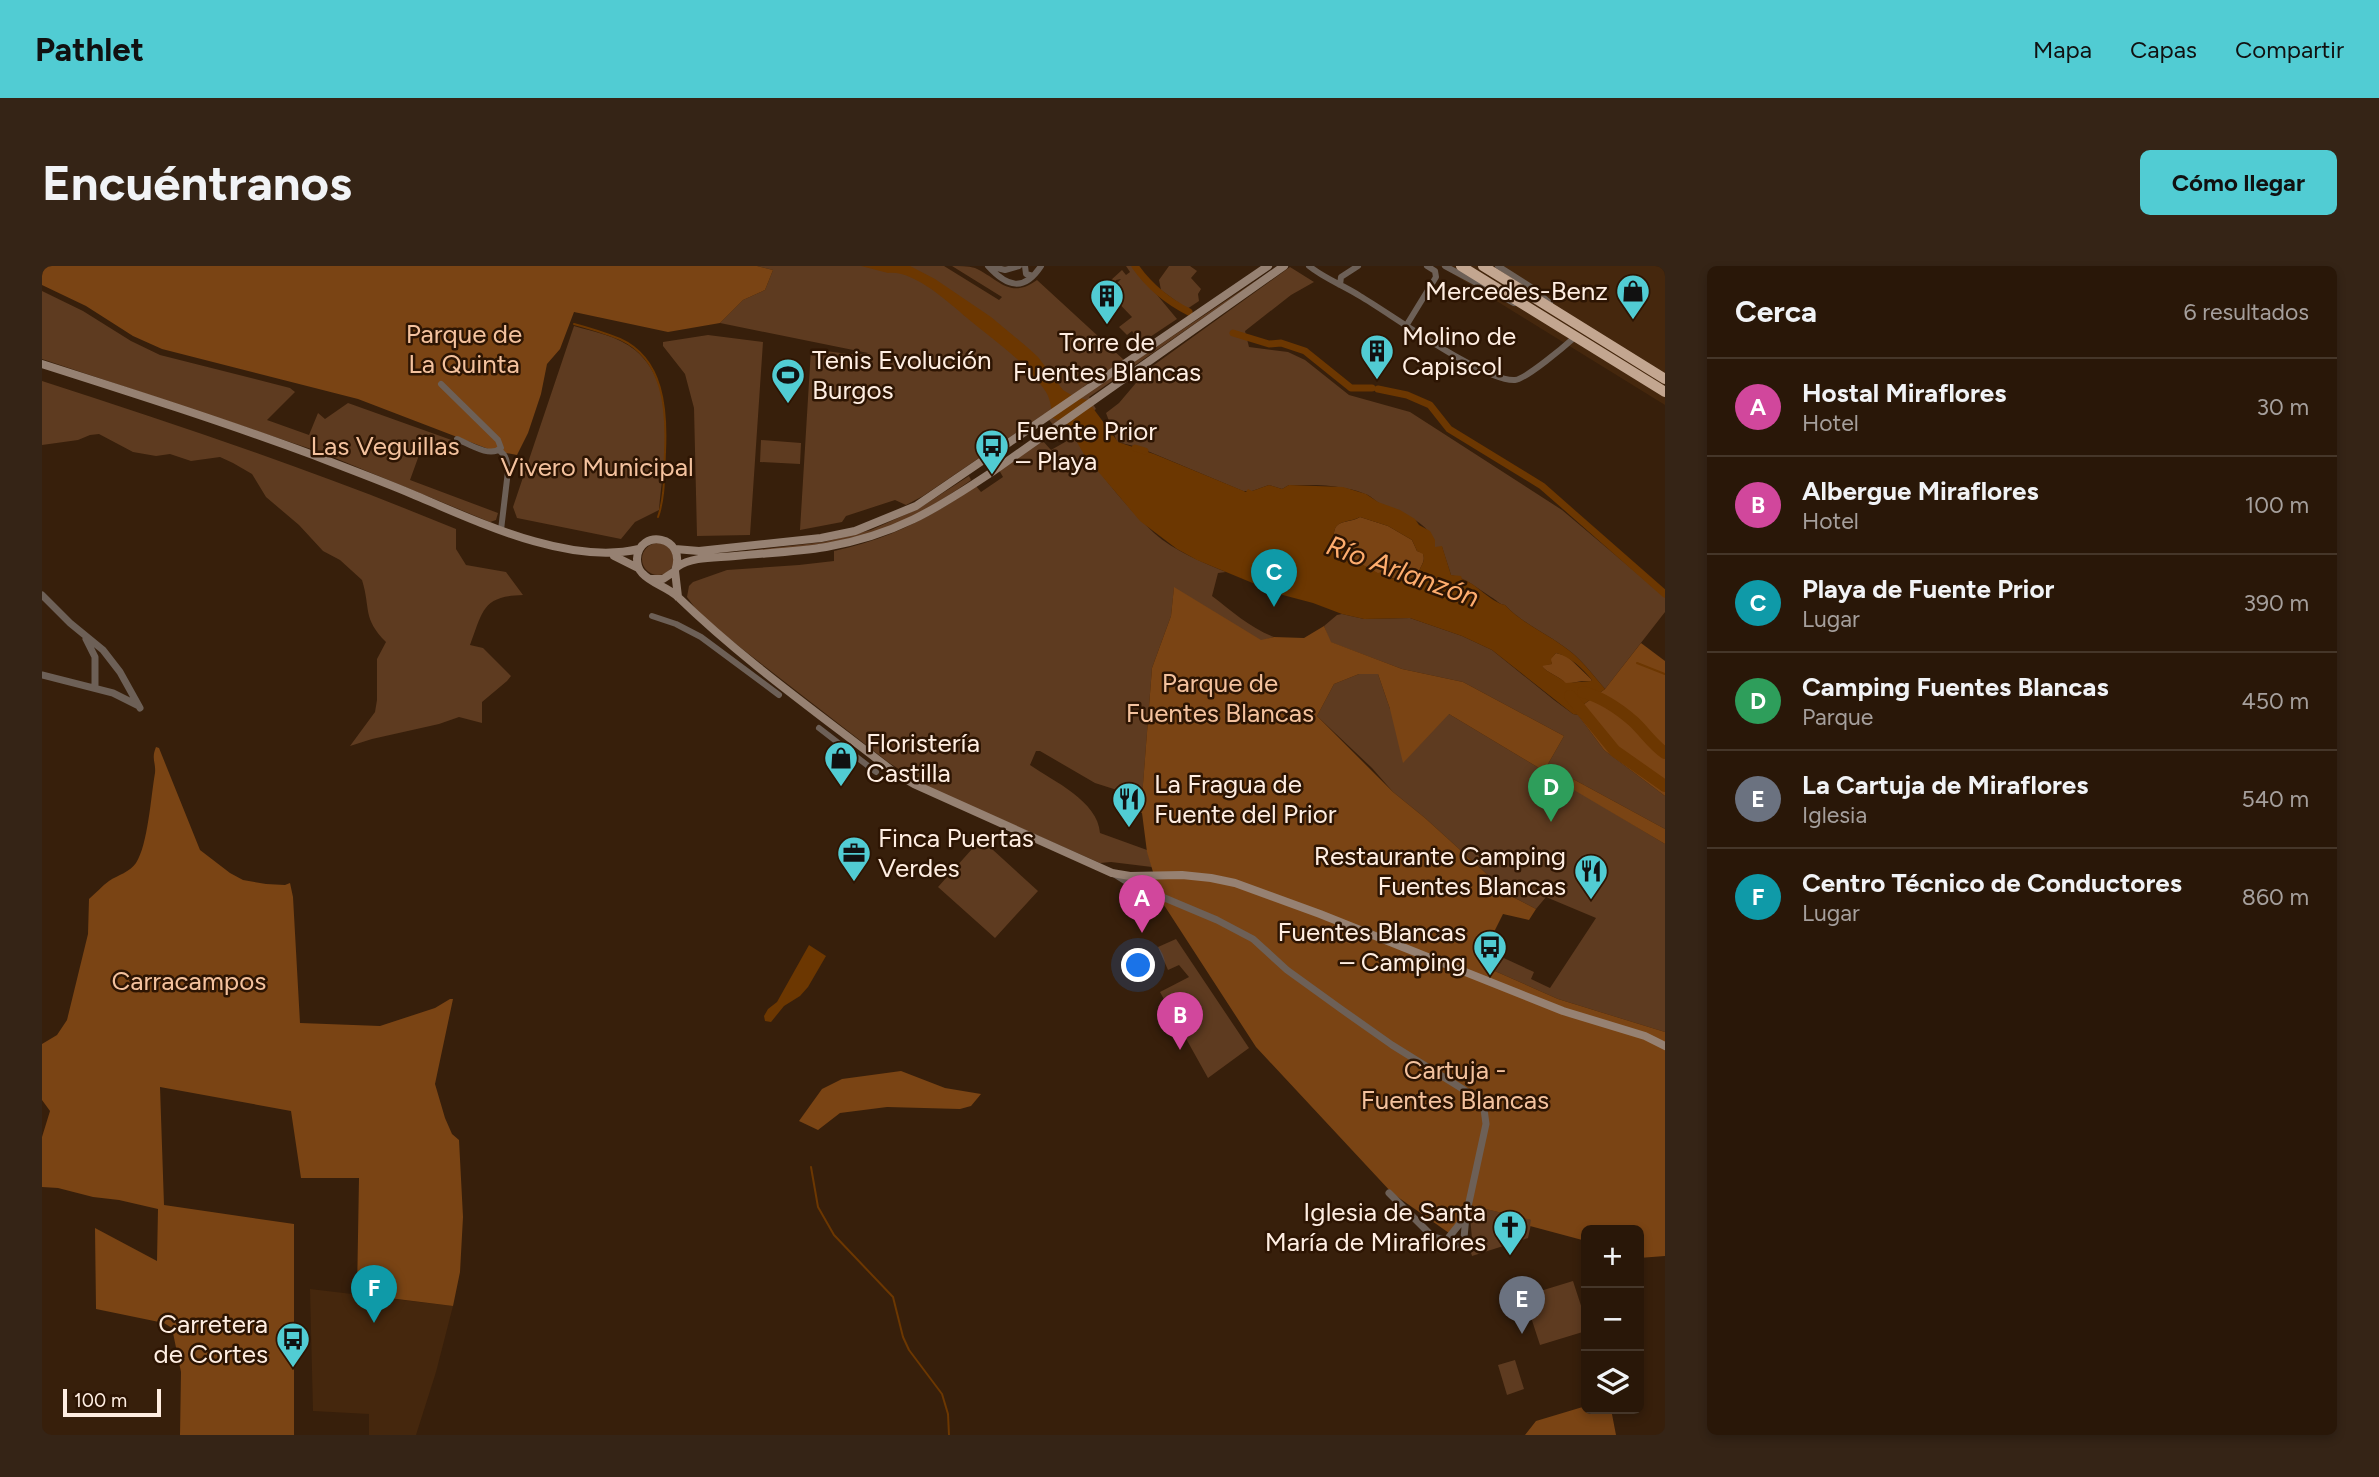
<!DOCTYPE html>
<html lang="es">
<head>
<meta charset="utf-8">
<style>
  body { margin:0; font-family:Figtree,sans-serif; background:#352416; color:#f1f3f6 }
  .controls { position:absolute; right:21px; bottom:21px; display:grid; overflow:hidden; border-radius:10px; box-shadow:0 4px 10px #0003 }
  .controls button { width:63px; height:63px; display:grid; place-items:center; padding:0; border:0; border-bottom:2px solid #453629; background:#291708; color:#f1f3f6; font:35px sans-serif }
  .scale { position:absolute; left:21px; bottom:18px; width:98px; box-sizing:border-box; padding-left:7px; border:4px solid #ffeee2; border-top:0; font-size:19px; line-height:24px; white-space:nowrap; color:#ffeee2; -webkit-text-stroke:5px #2d1503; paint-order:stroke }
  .you { position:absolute; left:1097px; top:700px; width:24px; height:24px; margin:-18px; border:5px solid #fff; border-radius:50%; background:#1a73e8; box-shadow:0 0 0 10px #1a73e833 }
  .badge { display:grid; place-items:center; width:46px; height:46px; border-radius:50%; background:#51ccd3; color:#fff; font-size:23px; font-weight:700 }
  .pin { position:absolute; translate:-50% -58px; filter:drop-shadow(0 2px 4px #0008) }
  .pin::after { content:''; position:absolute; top:37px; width:24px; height:21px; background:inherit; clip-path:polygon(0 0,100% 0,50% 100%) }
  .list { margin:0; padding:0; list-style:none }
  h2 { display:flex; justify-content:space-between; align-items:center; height:91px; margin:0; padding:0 28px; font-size:30px }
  h2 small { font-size:23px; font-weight:400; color:#a59f9c }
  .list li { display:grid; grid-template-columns:46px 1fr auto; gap:21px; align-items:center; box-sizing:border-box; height:98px; padding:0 28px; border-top:2px solid #453629 }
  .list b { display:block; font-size:26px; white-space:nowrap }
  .list p { margin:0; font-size:23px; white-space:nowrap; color:#a59f9c }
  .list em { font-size:23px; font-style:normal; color:#a59f9c }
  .icon { flex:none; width:38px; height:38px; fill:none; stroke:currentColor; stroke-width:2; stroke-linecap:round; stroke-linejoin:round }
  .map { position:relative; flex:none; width:1623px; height:1169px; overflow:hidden; border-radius:10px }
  header { display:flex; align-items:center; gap:42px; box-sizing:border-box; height:98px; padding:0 35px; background:#51ccd3; color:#111 }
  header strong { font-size:33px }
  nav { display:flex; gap:38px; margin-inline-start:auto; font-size:24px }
  .intro { display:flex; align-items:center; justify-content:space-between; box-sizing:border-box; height:168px; padding:0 42px }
  h1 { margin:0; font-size:49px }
  .button { padding:18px 32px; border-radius:10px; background:#51ccd3; color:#111; font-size:24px; font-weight:700 }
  main { display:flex; gap:42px; padding:0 42px }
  aside { flex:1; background:#291708; border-radius:10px; box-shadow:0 4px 10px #0003 }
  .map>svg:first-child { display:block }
</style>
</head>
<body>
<header>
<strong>Pathlet</strong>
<nav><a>Mapa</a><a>Capas</a><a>Compartir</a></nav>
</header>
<div class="intro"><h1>Encuéntranos</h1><a class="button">Cómo llegar</a></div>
<main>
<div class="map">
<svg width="1623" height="1169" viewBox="0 0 1623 1169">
  <rect width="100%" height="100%" fill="#371f0b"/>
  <path fill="#45270d" d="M 1398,0 L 1623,0 L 1623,139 Z
    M 268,1023 L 411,1040 L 394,1106 L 374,1169 L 327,1169 L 327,1148 L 271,1145 Z"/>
  <path fill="#5e3b20" d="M 715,0 L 902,0 L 957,34 L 960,31 L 910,0 C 917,0 926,0 933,2 C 957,13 968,34 995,14 L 1082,94 L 1041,121 L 1045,127 L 1236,0 L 1047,131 L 1054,143 L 1019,168 L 1002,148 L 881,230 L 864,239 L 853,234 L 804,250 L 800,256 L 758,264 L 769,83 L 814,89 L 826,87 L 678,57 L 701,34 L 723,24 L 731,4 Z
    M 1084,0 L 1091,0 L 1135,53 L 1099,77 L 1090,65 L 1085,69 L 1077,61 L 1090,51 L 1066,26 L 1079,13 L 1074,14 L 1071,18 L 1068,15 L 1080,4 L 1084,9 L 1088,6 Z
    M 1127,0 L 1148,0 L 1155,5 L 1149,12 L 1159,23 L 1156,28 L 1157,35 L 1145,43 L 1119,24 L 1117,14 Z
    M 1248,1 L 1272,16 L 1249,29 L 1203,65 L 1207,81 L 1246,86 L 1263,94 L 1307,129 L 1368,146 L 1520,244 L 1623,331 L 1623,346 L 1563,423 C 1550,408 1538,391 1521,380 C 1501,366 1480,357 1463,339 C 1456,338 1455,334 1449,331 C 1435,322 1424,312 1409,309 L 1400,281 L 1393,281 C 1391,256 1356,246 1337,237 C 1332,234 1328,229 1323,228 C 1317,225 1308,223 1302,222 C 1284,218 1265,219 1247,219 L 1240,223 L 1227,219 L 1210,225 L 1201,225 L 1096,181 L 1075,176 L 1064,147 L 1077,137 L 1105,104 Z
    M 0,25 L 41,45 L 89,75 L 118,89 L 248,122 L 253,126 L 225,154 L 267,169 L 276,147 L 283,153 L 306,137 L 415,176 L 414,179 L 398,184 L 380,181 L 368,214 L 456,247 L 454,254 L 448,256 L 281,187 L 0,93 Z
    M 532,60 C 552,66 576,70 593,84 C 638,121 621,194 617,244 L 593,256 L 579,273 L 475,252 L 471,241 Z
    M 666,69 L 721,76 L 708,269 L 655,270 L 652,142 L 643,108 L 621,80 L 621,76 Z
    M 0,115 C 140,160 278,207 414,263 L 414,283 L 424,299 L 464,306 L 481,329 C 440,330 441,345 428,379 L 441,382 L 469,410 L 465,415 L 440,436 L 440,457 L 417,451 L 397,458 L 330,473 L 308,480 L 333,446 L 335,434 L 335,393 L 344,376 C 320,352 329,343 320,314 L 298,294 L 281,285 L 257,259 L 224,231 L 210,208 L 191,197 L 178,191 L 149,195 L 128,188 L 114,190 L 91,186 L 57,168 L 48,169 L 36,174 L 0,179 Z
    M 1032,171 C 1055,204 1083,240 1112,267 C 1132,285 1160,296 1184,306 L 1176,307 L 1170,330 C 1190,345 1208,362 1232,371 L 1219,375 L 1132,322 L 1129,350 L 1110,402 L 1100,532 L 1053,517 L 998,485 L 994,485 L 988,499 C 1011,515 1056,535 1058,567 L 1105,584 L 1110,601 L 1069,596 L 1058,597 L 881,519 L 846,496 L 694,378 L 656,346 L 645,331 L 647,320 L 651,316 L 685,304 L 757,299 L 792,295 L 792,285 C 845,274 890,251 934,220 L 939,226 L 961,211 L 957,204 L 1000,174 L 1009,184 Z
    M 719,174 L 759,177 L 758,198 L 718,196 Z
    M 927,210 L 929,214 C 898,236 865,256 829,267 C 775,283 717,284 661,290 L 782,276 L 829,264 L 876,243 Z
    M600 293a16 16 0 1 1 32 0a16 16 0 1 1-32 0Z
    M 1300,348 L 1322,353 L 1368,352 L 1420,370 L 1450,384 L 1512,434 L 1531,448 L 1536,449 L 1562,484 L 1623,530 L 1623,563 L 1531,513 L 1509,509 L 1623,578 L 1623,766 L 1516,733 L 1446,702 L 1453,688 L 1492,706 L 1489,713 L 1508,722 L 1554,652 L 1504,631 L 1494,643 L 1469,630 L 1383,552 L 1351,526 L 1330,502 L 1275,450 L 1292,418 L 1317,408 L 1336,408 L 1348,443 L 1407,448 L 1502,505 L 1522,470 L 1421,416 L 1360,403 L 1288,376 L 1282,360 L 1295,349 Z
    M 939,573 L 996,625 L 953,672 L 896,621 Z
    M 1134,673 L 1207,782 L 1166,812 L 1118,726 L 1147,711 L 1137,699 L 1126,704 L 1116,681 Z
    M 1427,939 L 1490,954 L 1486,972 L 1430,990 L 1428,983 L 1430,973 Z
    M 1531,1015 L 1544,1055 L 1544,1065 L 1498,1079 L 1482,1030 Z
    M 1473,1094 L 1482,1123 L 1465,1129 L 1456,1099 Z"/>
  <path fill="#7a4414" d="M 0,0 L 715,0 L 731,4 L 723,24 L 701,34 L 678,57 L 626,66 L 532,46 L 518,83 L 505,98 L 499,128 L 486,167 L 475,189 L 449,184 L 316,133 L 120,83 L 91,70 L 44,40 L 0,19 Z
    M 1318,251 L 1346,260 L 1370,274 L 1375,285 L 1381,287 C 1383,295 1381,296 1378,303 C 1370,319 1353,316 1340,306 L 1336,308 L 1305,290 L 1305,286 L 1292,274 C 1290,251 1305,259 1318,251 Z
    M 1132,321 L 1219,374 L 1232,371 L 1262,372 L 1282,360 L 1289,376 L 1360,403 L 1421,416 L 1522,470 L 1502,505 L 1407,448 L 1361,497 L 1348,443 L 1336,408 L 1317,408 L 1292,418 L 1275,450 L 1351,526 L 1383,552 L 1469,630 L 1494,643 L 1487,654 L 1461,648 L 1448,674 L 1453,688 L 1446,702 L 1516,733 L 1623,766 L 1623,990 L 1597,992 L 1597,964 L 1544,964 L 1544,975 L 1488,960 L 1489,954 L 1423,938 L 1418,953 L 1407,967 L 1350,927 L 1214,781 L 1120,636 L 1105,586 L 1100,547 L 1083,540 L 1100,531 L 1110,402 L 1129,350 Z
    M 1599,377 L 1623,395 L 1623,530 L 1562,484 L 1536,449 L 1538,441 L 1563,423 Z
    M 1514,387 L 1525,390 L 1550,414 L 1549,415 L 1540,415 L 1524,418 C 1517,409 1505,408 1499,399 L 1510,398 L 1508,393 Z
    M 114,481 L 117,482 L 158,584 L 188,607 L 201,614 L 224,618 L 243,619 L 248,617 L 251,631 L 258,757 L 338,760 L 393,742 L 408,733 L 411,733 L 393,818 L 403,852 L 410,868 L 417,874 L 421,951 L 418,1006 L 411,1040 L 315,1028 L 317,912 L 259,912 L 249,845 L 118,821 L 122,939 L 252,958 L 252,1169 L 138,1169 L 139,1106 L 130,1062 L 122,1057 L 54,1043 L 53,962 L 115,995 L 116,943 L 77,934 L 51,931 L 16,922 L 0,921 L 0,871 L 8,845 L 0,834 L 0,778 L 15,769 L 25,754 L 46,668 L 47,633 C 54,627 60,620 67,615 C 76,609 88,606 94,597 C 106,579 109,529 113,507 C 114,496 109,493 114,481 Z
    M 1505,508 L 1531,513 L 1623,563 L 1623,578 Z
    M 859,805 L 903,822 L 939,828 L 929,840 L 918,843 L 845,841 L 798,847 L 776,864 L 757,855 L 780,823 L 800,813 Z
    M 1544,1140 L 1544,1143 L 1569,1143 L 1574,1169 L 1483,1169 L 1494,1155 Z"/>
  <path fill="#6c3701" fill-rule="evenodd" d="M 819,0 L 868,0 L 893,13 L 949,51 L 985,81 L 996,91 L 1021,124 L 1031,130 L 1045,134 L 1076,176 L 1112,188 L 1204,226 L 1206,223 L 1210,225 L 1227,219 L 1240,223 L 1247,219 L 1301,221 L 1324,228 L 1336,236 L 1358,244 L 1373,253 L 1377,259 L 1388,265 L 1393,274 L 1393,281 L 1400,280 L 1409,309 L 1419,310 L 1420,313 C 1434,317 1448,336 1463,339 C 1480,357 1501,366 1521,380 C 1538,391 1550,408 1563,423 L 1538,441 L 1536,449 L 1531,448 L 1450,384 L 1420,370 L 1368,352 L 1322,353 L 1300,348 L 1271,337 L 1237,328 L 1155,294 L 1135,283 L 1098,255 L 1043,190 L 1032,171 L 1021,162 L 1016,154 L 1011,152 C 1009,143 1009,134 1004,126 C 984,95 952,75 925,52 C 906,36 872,4 846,7 ZM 1318,251 L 1346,260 L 1370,274 L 1375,285 L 1381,288 C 1383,295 1381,296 1378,303 C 1371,320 1352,316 1340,306 L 1336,307 L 1305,290 L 1305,286 L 1292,274 C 1290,252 1305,258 1318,251 ZM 1514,387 C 1529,391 1540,402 1550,414 L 1549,415 L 1524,417 C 1517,410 1505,407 1500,400 L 1510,398 L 1509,393 Z
    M 767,679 L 784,690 L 766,721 L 758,730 L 742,740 L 729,756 L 723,755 L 722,750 L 726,743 L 735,736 Z"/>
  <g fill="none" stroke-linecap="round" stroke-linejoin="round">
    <path stroke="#6c3701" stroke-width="2" d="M 532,58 C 547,62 563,67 578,73 C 622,93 625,144 623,186 C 622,207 623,231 616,251
      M 1595,397 L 1623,408
      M 769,901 L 776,941 L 792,969 L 851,1031 L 861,1071 L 867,1084 L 900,1128 L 906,1148 L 907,1169"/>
    <path stroke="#6c3701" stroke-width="7" d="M 1093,0 C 1107,20 1125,35 1147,46
      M 1191,67 L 1227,78 L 1239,77 L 1263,85 L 1309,122 L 1330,122
      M 1336,123 L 1365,129 L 1388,139 L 1407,163 L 1500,220 L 1623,328
      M 1093,182 L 1103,185"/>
    <path stroke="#6c3701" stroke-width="12" d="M 1541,426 C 1559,431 1576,442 1591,455 C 1602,465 1610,478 1623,487
      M 1528,430 L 1573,485 L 1623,520"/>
    <path stroke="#6d6057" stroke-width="6" d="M 946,0 C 965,21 982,26 999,0
      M 948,0 L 963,4 L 977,0
      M 983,0 L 984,8 L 991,10
      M 1267,0 C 1283,13 1301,19 1318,30 C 1349,48 1442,116 1473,114 C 1484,113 1523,80 1533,71
      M 1403,0 L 1472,37
      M 1456,0 L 1489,21 L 1508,37
      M 1298,19 L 1299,11 L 1316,0
      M 1364,60 L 1394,11 L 1393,5 L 1385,0
      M 399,118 L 456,174 L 459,182 C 448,192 427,178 415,173
      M 458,185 C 465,190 465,197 466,205 L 459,264
      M 610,350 L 634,358 L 659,371 L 737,429
      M 777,462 L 834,506"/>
    <path stroke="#6d6057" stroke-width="7" d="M 0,329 L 28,357 L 61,384 L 78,406 L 98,442
      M 44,373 L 53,391 L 53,422
      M 0,409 L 71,427 L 95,439
      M 1071,607 L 1087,617 L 1175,654 L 1211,673 L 1245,704 L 1299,743 L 1350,779 L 1432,830 L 1442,843 L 1444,858 L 1424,950 L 1422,972 L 1415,979 L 1408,980 L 1406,977 L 1407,971 L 1424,950
      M 1347,927 L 1391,971 L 1406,975"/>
    <path stroke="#968172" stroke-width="8" d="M 0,98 C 91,127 182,156 271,189 C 304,202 337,214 370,228 C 434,255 527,300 597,283
      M 633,283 L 657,285 L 779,272 L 813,265 L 874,240 L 1226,0
      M 572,290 L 596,302
      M 635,301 C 651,290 674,292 693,290 C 723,287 754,286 784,281 C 853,269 893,244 950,206 L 1242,0
      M 633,305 L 636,331
      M 608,313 L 621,313 L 633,305 C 646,269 596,262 595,293 C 595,298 596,303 600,307 C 610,318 626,321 636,331 C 703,396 780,450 853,507 L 872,518 L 1070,607 L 1088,610 L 1140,609 L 1169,612 L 1193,617 L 1278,648 L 1521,745 L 1603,770 L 1623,780"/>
    <path stroke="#c3a690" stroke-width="10" d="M 1419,0 L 1623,126
      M 1441,0 L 1623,113"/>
  </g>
  <defs>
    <g id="shop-pin" transform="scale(1.75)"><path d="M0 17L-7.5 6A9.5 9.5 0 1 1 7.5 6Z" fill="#51ccd3" stroke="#2d1503"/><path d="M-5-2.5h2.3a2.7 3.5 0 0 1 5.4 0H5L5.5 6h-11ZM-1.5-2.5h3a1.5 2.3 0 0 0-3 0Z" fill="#111"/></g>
    <g id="building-pin" transform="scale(1.75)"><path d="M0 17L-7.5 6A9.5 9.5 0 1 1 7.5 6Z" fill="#51ccd3" stroke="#2d1503"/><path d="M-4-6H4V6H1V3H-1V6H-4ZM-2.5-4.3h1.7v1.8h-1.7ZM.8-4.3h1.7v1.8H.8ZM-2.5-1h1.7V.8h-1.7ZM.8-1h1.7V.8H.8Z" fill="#111"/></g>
    <g id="stadium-pin" transform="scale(1.75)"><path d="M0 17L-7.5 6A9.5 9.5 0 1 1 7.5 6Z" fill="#51ccd3" stroke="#2d1503"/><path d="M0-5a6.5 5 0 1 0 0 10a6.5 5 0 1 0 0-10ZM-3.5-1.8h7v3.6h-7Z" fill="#111"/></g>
    <g id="bus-pin" transform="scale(1.75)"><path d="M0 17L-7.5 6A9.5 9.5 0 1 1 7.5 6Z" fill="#51ccd3" stroke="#2d1503"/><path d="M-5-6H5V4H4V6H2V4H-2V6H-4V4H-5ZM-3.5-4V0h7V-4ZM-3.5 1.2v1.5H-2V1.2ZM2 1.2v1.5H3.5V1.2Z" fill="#111"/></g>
    <g id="restaurant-pin" transform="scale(1.75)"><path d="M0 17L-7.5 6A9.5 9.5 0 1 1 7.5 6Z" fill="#51ccd3" stroke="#2d1503"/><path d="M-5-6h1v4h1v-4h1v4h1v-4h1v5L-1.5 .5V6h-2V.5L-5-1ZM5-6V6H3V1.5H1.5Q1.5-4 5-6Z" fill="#111"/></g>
    <g id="office-pin" transform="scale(1.75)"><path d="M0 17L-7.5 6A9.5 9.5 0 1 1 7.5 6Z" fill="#51ccd3" stroke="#2d1503"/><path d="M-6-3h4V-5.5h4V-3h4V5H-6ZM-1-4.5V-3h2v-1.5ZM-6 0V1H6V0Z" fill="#111"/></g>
    <g id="church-pin" transform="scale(1.75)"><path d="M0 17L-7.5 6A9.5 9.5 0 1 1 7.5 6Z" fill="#51ccd3" stroke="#2d1503"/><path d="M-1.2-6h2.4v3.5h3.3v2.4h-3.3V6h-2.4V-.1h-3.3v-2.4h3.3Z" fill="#111"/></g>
  </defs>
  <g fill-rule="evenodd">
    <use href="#shop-pin" x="1591" y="25"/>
    <use href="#building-pin" x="1065" y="30"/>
    <use href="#building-pin" x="1335" y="85"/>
    <use href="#stadium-pin" x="746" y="109"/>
    <use href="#bus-pin" x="950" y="180"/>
    <use href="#shop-pin" x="799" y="492"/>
    <use href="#restaurant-pin" x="1087" y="533"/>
    <use href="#office-pin" x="812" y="587"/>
    <use href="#restaurant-pin" x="1549" y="605"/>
    <use href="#bus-pin" x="1448" y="681"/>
    <use href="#church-pin" x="1468" y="961"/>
    <use href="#bus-pin" x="251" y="1073"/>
  </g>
  <g text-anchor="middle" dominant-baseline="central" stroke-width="5" stroke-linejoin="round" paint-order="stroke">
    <g font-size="26" fill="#ffeee2" stroke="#2d1503" text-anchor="start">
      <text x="1566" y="25" text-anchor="end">Mercedes-Benz</text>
      <text x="1360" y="70">Molino de<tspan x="1360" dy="30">Capiscol</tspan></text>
      <text x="1065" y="76" text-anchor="middle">Torre de<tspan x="1065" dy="30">Fuentes Blancas</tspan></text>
      <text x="770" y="94">Tenis Evolución<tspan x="770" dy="30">Burgos</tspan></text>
      <text x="974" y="165">Fuente Prior<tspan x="974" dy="30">– Playa</tspan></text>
      <text x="824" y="477">Floristería<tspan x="824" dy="30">Castilla</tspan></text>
      <text x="1112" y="518">La Fragua de<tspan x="1112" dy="30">Fuente del Prior</tspan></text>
      <text x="836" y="572">Finca Puertas<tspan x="836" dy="30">Verdes</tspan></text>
      <text x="1524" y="590" text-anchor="end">Restaurante Camping<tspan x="1524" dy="30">Fuentes Blancas</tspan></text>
      <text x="1424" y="666" text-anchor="end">Fuentes Blancas<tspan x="1424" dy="30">– Camping</tspan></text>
      <text x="1444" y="946" text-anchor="end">Iglesia de Santa<tspan x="1444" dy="30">María de Miraflores</tspan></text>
      <text x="226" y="1058" text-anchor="end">Carretera<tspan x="226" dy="30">de Cortes</tspan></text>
    </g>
    <g font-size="26" fill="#f4c29e" stroke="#2d1503">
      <text x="422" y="68">Parque de<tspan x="422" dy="30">La Quinta</tspan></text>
      <text x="343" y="180">Las Veguillas</text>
      <text x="555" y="201">Vivero Municipal</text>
      <text x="1178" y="417">Parque de<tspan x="1178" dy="30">Fuentes Blancas</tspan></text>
      <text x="147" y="715">Carracampos</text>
      <text x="1413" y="804">Cartuja -<tspan x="1413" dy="30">Fuentes Blancas</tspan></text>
    </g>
    <g font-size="28" font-style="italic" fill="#ffad6e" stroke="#2d1503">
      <text transform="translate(1361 305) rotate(20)">Río Arlanzón</text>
    </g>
  </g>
</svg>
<div class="controls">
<button>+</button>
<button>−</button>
<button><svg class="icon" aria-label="layers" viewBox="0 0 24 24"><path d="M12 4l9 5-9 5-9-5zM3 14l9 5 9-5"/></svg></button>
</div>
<div class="scale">100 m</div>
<div class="you"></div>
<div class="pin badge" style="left:1100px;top:667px;background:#d1479c">A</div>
<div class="pin badge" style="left:1138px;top:784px;background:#d1479c">B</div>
<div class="pin badge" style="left:1232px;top:341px;background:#0f9aa8">C</div>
<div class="pin badge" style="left:1509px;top:556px;background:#2e9e5b">D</div>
<div class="pin badge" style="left:1480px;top:1068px;background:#6b7280">E</div>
<div class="pin badge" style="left:332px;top:1057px;background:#0f9aa8">F</div>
</div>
<aside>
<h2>Cerca<small>6 resultados</small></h2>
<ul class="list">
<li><span class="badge" style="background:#d1479c">A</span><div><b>Hostal Miraflores</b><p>Hotel</p></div><em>30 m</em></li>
<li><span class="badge" style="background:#d1479c">B</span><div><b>Albergue Miraflores</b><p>Hotel</p></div><em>100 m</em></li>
<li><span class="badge" style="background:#0f9aa8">C</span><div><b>Playa de Fuente Prior</b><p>Lugar</p></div><em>390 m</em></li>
<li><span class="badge" style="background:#2e9e5b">D</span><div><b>Camping Fuentes Blancas</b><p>Parque</p></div><em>450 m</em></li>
<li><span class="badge" style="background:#6b7280">E</span><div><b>La Cartuja de Miraflores</b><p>Iglesia</p></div><em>540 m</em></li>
<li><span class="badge" style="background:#0f9aa8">F</span><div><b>Centro Técnico de Conductores</b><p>Lugar</p></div><em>860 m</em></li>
</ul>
</aside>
</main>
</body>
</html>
